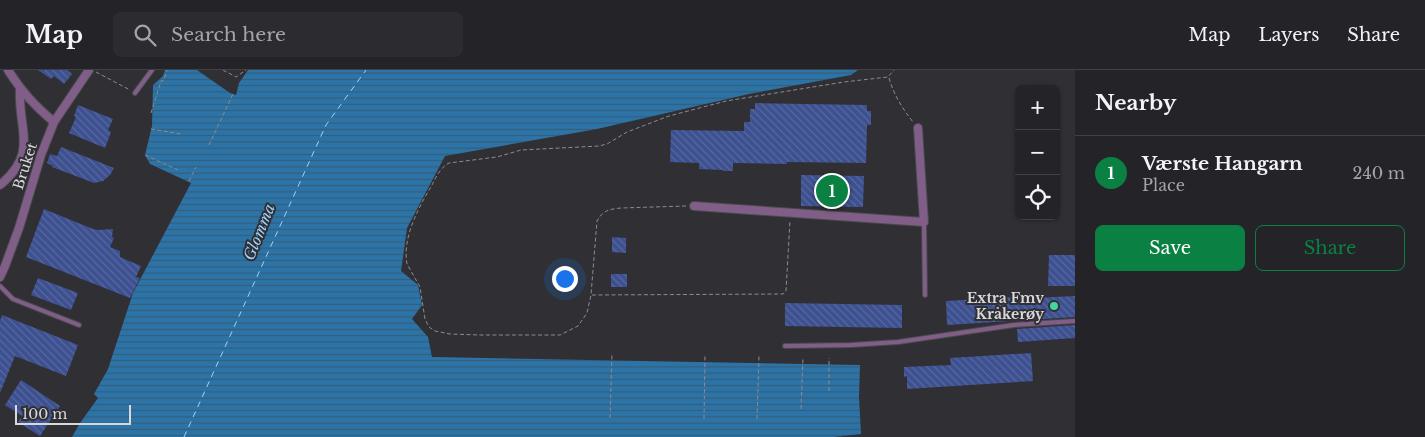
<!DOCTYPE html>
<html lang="en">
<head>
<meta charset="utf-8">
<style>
  body { margin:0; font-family:"Libre Baskerville",serif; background:#2c2b2f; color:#f1f3f6 }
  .controls { position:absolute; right:15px; top:15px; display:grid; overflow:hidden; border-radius:8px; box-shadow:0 1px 4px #0004 }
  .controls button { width:45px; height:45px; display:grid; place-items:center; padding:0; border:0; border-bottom:1px solid #414044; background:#242327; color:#f1f3f6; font:25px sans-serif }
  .scale { position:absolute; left:15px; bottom:12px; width:116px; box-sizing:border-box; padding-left:5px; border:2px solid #d9d8db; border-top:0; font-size:14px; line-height:18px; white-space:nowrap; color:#d9d8db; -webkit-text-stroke:4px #302f34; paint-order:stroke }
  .you { position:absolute; left:564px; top:208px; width:18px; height:18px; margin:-12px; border:4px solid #fff; border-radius:50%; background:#1a73e8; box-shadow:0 0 0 8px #1a73e833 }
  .badge { display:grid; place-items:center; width:32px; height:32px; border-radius:50%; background:#0b8043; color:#fff; font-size:16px; font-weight:700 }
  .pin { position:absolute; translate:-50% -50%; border:2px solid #fff; box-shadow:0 1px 5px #0006 }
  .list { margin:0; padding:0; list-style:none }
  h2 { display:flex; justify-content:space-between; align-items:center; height:65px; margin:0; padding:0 20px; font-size:21px }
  h2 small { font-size:16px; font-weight:400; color:#a3a4a7 }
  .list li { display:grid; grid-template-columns:32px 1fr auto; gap:15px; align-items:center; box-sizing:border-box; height:75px; padding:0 20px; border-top:1px solid #414044 }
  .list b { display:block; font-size:19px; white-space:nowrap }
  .list p { margin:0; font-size:16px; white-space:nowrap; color:#a3a4a7 }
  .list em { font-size:16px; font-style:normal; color:#a3a4a7 }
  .actions { display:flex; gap:10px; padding:15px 20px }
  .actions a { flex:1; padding:11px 0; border:1px solid #0b8043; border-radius:8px; text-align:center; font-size:18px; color:#0b8043 }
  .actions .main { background:#0b8043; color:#fff }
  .icon { flex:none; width:28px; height:28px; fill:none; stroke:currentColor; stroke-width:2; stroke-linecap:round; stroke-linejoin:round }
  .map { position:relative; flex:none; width:1075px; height:367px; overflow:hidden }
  header { display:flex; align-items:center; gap:30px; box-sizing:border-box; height:70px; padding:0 25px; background:#242327; border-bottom:1px solid #414044 }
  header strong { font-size:24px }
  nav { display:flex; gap:28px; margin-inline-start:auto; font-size:18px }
  .search { width:350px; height:45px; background:#2c2b2f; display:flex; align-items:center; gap:12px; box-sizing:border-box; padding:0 18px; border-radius:8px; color:#a3a4a7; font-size:19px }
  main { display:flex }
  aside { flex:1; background:#242327 }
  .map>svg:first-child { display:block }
</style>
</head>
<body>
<header>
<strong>Map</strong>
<div class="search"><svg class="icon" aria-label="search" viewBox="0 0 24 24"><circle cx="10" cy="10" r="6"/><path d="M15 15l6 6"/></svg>Search here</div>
<nav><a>Map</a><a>Layers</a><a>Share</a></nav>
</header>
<main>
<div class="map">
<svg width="1075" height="367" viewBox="0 0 1075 367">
  <defs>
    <pattern id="water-rules" width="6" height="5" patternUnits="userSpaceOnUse" patternTransform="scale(1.25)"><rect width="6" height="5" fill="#2c74a8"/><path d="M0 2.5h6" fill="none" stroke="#355d7a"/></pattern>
    <pattern id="building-back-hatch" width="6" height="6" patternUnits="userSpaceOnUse" patternTransform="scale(1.25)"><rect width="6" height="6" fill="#3d5090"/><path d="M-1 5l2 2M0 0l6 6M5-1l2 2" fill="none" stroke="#58689f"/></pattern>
  </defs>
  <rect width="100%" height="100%" fill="#302f34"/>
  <path fill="url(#water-rules)" d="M 165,0 L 197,0 L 230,23 L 236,25 L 239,13 L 248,0 L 858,0 L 851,5 L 749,24 L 597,59 L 445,86 L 407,158 L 401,201 L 418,215 L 422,235 L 412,249 L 428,267 L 432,287 L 860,295 L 859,327 L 861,364 L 834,367 L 72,367 L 80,353 L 98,328 L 94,324 L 108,299 L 133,223 L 191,113 L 150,94 L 145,85 L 152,56 L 153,15 L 163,6 Z"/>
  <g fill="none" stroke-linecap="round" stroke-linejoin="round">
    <path stroke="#9ed4ff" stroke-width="1" stroke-dasharray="6 5" stroke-linecap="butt" d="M 184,367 L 326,55 L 366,0"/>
  </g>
  <path fill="url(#building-back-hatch)" d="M 38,0 L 67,0 L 72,4 L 64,14 L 54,6 L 51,9 Z
    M 755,33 L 867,35 L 867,41 L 871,41 L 871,55 L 867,55 L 866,93 L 787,92 L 787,94 L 733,93 L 733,101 L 723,101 L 723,100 L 699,99 L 699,93 L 670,92 L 671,60 L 744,61 L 744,52 L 750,52 L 750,39 L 755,39 Z
    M 78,35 L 113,49 L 108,60 L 111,62 L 105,78 L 69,63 L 76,47 L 74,46 Z
    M 61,77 L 114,98 L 110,105 L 103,111 L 94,113 L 52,97 L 53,96 L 47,93 L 50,84 L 57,86 Z
    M 801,105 L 864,106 L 863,137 L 801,136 Z
    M 44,139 L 93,159 L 98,160 L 113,159 L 112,167 L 114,168 L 110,177 L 120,181 L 120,187 L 141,196 L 136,207 L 140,208 L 130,228 L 26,187 Z
    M 612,167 L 626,168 L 626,183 L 612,182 Z
    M 1049,185 L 1075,185 L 1075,216 L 1048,216 Z
    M 611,204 L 627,204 L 627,217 L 611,217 Z
    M 38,208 L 78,223 L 71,240 L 31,225 Z
    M 1033,226 L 1033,228 L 1075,226 L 1075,247 L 947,255 L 946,231 Z
    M 785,233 L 902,235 L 902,258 L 785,256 Z
    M 2,245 L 78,275 L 66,306 L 15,286 L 0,323 L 0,251 Z
    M 1075,255 L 1075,268 L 1018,272 L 1017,259 Z
    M 1031,283 L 1033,311 L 907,319 L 907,306 L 904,307 L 904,297 L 951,295 L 950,288 Z
    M 21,310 L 60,336 L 40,366 L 18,352 L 22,346 L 5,335 Z"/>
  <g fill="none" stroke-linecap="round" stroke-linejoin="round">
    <g stroke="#4b4a4f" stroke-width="6">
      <path id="lane" d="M 135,23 L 152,0
        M 924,152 L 925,225
        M 0,216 L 13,229 L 79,255
        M 785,276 L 851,275 L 898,272 L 1014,255 L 1075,251"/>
    </g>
    <g stroke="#4b4a4f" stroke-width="10">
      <path id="street" d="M 8,0 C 22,22 34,35 54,52
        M 0,115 C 39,83 18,60 20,20
        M 694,136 L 924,152 L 918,58
        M 0,207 L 5,196 L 19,158 L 41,85 L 54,52 L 89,0"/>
    </g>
    <path stroke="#8c8b8f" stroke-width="1" stroke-dasharray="4 2.5" stroke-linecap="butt" d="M 223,0 L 236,7 L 246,0
      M 96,2 L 130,20
      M 889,8 C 894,25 902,38 913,52
      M 151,43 L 161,11 L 164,10 L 167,0
      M 151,59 L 181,64
      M 209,75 L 233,24
      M 145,85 L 178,100
      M 189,111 L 196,97
      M 686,136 L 621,138 C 610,139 603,140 597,151 L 591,225 L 587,243 L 578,256 L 560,265 L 480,265 L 450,264 L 435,261 L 429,257 L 425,249 L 420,217 L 407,194 C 402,167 419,137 432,115 C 436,107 440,98 449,93 L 497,87 L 521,80 L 599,76 L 607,74 L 627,62 L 669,46 L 726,31 L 844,12 L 888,7 L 894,0
      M 592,225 L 783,224 L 786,221 L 790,150
      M 829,321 L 829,288
      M 801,339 L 803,287
      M 610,348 L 612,284
      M 704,349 L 705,285
      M 757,349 L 759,286"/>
    <use href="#lane" stroke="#815e87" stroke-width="4"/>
    <use href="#street" stroke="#815e87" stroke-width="8"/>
  </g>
  <circle fill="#42d4a1" stroke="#302f34" stroke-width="2" cx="1054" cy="236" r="5"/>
  <g text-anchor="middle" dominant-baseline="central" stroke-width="4" stroke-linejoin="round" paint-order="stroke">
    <g font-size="14" fill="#d9d8db" stroke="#302f34">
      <text transform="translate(25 96) rotate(-72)">Bruket</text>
    </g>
    <g font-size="14" font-weight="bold" fill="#d9d8db" stroke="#302f34" text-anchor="end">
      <text x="1044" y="228">Extra Fmv<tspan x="1044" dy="16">Kråkerøy</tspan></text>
    </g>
    <g font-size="15" font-style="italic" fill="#9ed4ff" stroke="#302f34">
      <text transform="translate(259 162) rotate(-68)">Glomma</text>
    </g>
  </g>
</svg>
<div class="controls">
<button>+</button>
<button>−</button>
<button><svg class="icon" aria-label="locate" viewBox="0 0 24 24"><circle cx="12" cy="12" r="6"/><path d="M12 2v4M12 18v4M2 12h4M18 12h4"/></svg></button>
</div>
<div class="scale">100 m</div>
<div class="you"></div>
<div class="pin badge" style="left:832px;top:121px">1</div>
</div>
<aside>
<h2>Nearby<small></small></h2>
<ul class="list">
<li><span class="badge">1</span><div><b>Værste Hangarn</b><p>Place</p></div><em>240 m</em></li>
</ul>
<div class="actions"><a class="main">Save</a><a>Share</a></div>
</aside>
</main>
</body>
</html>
